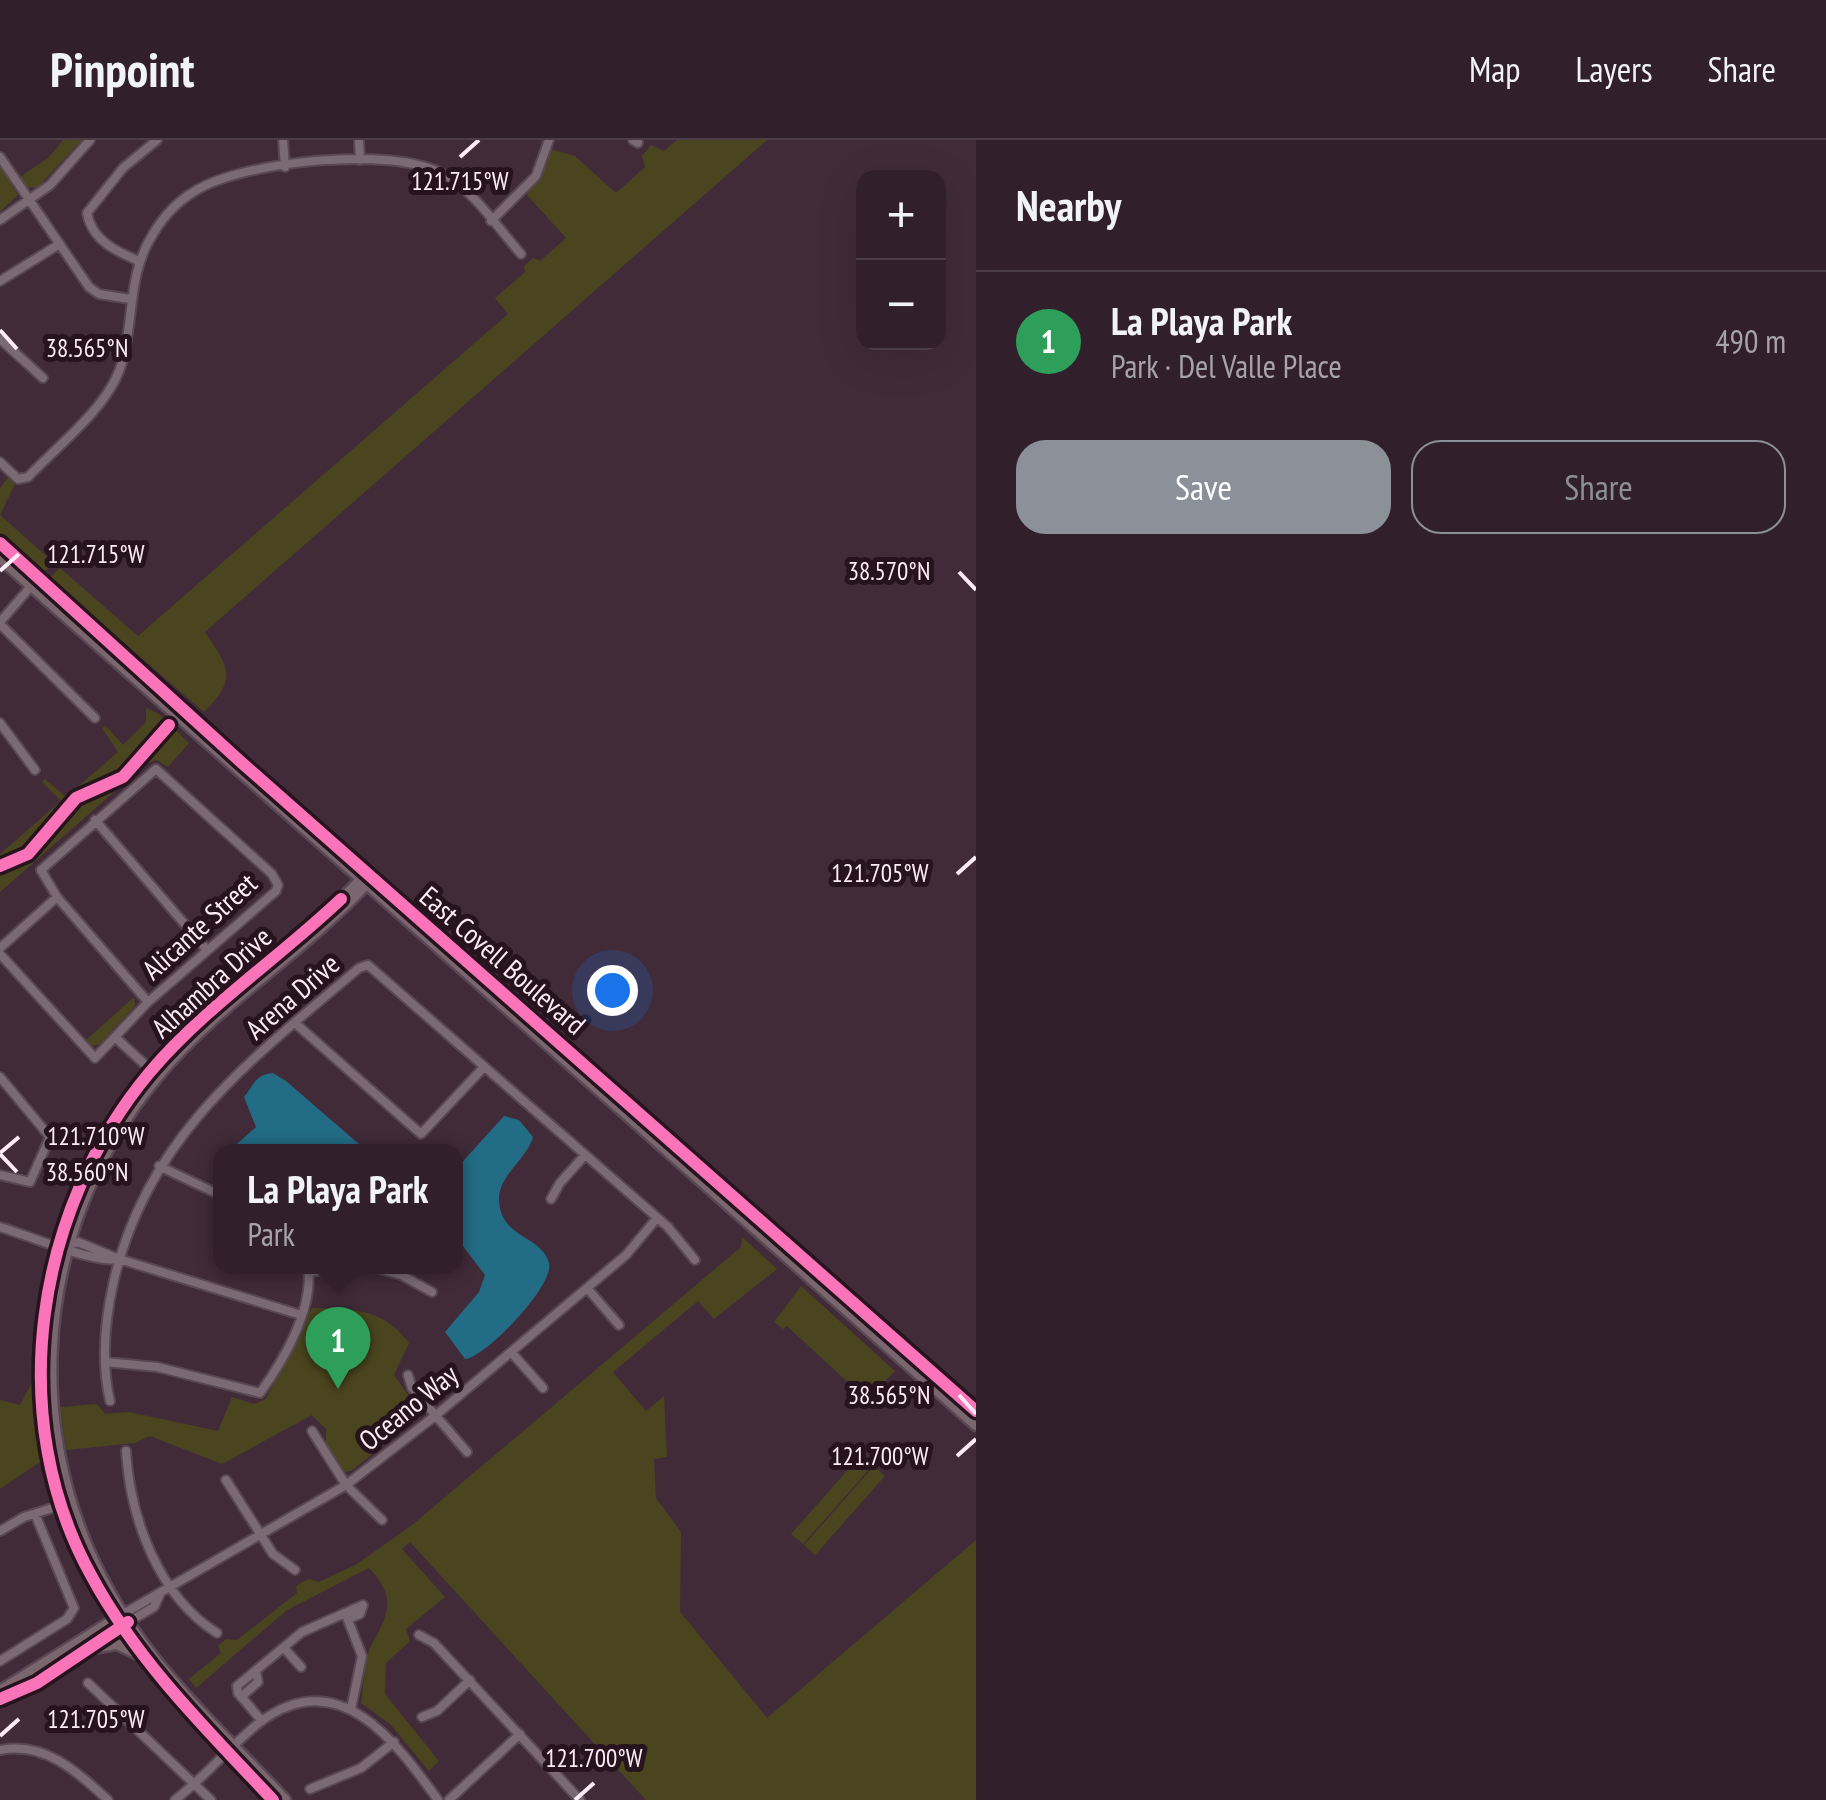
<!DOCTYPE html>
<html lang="en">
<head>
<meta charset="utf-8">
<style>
  body { margin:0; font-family:"PT Sans Narrow",sans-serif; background:#392833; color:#f1f3f6 }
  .controls { position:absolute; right:30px; top:30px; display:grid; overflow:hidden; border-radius:20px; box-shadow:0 10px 40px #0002 }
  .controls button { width:90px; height:90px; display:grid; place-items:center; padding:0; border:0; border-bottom:2px solid #4c3e47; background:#31202b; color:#f1f3f6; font:50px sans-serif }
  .you { position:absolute; left:612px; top:850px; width:35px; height:35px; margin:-25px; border:8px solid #fff; border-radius:50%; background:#1a73e8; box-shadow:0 0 0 15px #1a73e833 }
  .badge { display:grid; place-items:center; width:65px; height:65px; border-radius:50%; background:#8c9099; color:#fff; font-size:32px; font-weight:700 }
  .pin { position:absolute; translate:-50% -82px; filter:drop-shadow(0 2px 5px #0008) }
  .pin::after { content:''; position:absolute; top:52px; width:35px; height:30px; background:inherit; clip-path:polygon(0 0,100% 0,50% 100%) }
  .popup { position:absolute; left:213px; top:1004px; width:250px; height:130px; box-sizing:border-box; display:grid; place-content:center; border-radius:20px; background:#31202b; filter:drop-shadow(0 2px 8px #0005); font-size:32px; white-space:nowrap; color:#a8a3a9 }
  .popup b { font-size:38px; color:#f1f3f6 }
  .popup::after { content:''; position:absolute; left:50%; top:100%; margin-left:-20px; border:20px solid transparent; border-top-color:#31202b }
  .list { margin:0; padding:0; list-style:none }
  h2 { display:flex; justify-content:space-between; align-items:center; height:130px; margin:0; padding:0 40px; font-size:42px }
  h2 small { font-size:32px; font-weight:400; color:#a8a3a9 }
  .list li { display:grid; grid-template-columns:65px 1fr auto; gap:30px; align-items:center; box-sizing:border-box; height:140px; padding:0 40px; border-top:2px solid #4c3e47 }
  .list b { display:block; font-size:38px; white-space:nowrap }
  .list p { margin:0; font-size:32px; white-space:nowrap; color:#a8a3a9 }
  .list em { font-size:32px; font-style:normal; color:#a8a3a9 }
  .actions { display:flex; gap:20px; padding:30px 40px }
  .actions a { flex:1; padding:22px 0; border:2px solid #8c9099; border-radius:30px; text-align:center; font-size:35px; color:#8c9099 }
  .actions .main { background:#8c9099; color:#fff }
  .map { position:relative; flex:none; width:976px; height:1660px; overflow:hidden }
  header { display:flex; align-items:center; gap:60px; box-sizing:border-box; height:140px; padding:0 50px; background:#31202b; border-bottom:2px solid #4c3e47 }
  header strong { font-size:48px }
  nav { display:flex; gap:55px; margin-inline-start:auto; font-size:35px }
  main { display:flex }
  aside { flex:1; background:#31202b }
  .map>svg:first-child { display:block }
</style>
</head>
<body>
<header>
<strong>Pinpoint</strong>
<nav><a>Map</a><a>Layers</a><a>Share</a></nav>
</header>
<main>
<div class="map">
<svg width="976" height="1660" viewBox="0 0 976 1660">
  <rect width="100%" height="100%" fill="#412b39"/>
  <path fill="#4b451f" d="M 63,0 L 82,0 L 37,48 L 27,47 L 20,37 L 48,18 Z
    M 677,0 L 767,0 L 205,492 C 229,528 238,538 204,572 L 49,438 L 60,428 L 138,496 L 508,174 L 495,158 L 525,132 L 524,126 L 533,118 L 540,121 L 566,98 L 527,55 L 550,9 L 575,16 L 616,53 L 645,27 L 642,16 L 651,5 L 664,11 Z
    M 0,26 L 18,55 L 0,72 Z
    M 9,337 L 15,344 L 0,375 L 54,423 L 43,433 L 0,395 L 0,348 Z
    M 146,568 L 159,574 L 189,603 L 168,627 L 157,620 L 147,623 L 0,752 L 0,714 L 61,661 L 42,642 L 45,639 L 66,657 L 118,612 L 102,588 L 106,586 L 123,605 L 146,582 Z
    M 134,857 L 135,866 L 100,904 L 90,906 L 85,901 Z
    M 742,1097 L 777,1129 L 714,1179 L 698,1161 L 613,1232 L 646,1271 L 664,1256 L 667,1317 L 654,1319 L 656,1358 L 681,1392 L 680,1472 L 767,1578 L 976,1400 L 976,1660 L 646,1660 L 410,1402 L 402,1409 L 445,1457 L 406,1489 L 410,1501 L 386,1523 L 385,1554 L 439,1621 L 429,1631 L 390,1584 L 361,1563 C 364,1547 364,1519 371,1506 C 388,1475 398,1458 369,1428 L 287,1470 L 196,1548 L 189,1539 L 221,1513 L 218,1506 L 226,1499 L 237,1500 L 297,1453 L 296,1446 L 308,1439 L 319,1442 L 357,1424 L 412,1385 L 741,1107 Z
    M 801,1146 L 895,1231 L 867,1260 L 787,1186 L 783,1189 L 774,1182 Z
    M 312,1168 C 353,1169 383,1168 409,1203 L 394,1235 L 422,1275 L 351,1331 L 343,1332 L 326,1308 L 326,1289 L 312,1275 L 222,1324 L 150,1296 L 135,1303 L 66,1310 L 60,1267 L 97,1264 L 105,1274 L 129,1272 L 218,1291 L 232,1257 L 254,1264 L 266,1259 Z
    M 35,1237 L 43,1320 L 0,1349 L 0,1260 L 20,1265 Z
    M 861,1315 L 873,1325 L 803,1404 L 791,1394 Z
    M 874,1326 L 885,1336 L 815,1415 L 804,1405 Z"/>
  <path fill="#236c85" d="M 273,933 L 286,941 L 367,1011 L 229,1011 L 256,987 L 244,957 C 254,946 254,935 273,933 Z
    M 504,976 L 519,980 L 533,997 C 527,1019 500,1034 499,1058 C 499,1099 542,1095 549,1123 C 555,1145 485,1218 465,1219 L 445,1192 L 479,1152 L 485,1135 L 456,1097 L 456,1029 Z"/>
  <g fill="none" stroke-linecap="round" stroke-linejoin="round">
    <g stroke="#594853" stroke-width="12">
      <path id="minor" d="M 283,0 L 285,27
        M 359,0 L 360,20
        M 633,0 L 638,3
        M 0,17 L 89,147 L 99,154 L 130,159
        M 0,80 L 50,45 L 90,0
        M 491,81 L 536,36 L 549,0
        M 139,121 C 115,111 92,100 87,73 L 123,28 L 157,0
        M 0,141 L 58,105
        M 0,199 L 43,238
        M 0,322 L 18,339 L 28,337 C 59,304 112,265 123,219 C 134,177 128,133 153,94 C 163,77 178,61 195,51 C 244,21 390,6 441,33 C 474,50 497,87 521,114
        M 0,482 L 33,444
        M 0,484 L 95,578
        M 0,583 L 35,630
        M 95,680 L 207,810
        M 0,808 L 57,757
        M 0,814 L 95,918 L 148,862 L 276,751 L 278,745 L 272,734 L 156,629 L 41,730 L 57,757 L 148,862
        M 295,883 L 421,994 L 484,927
        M 116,898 L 153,932
        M 0,937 L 50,997 L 30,1042 L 0,1035
        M 159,1026 L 220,1055
        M 551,1059 L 560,1043 L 585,1015
        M 0,1087 C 30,1096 94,1124 119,1119
        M 69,1105 L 78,1102 L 119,1119 L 301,1175
        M 371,1126 L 401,1135 L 432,1152
        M 310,1132 L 352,1126
        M 587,1148 L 619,1185
        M 511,1212 L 543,1248
        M 105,1222 L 157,1227 L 260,1253 C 284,1220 314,1169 308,1126
        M 408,1235 L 412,1248 L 467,1312
        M 110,1261 C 101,1222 105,1179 114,1140 C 148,995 252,919 359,828 L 368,825 L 668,1087 L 695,1120
        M 312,1291 L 346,1345 L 382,1380
        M 126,1311 C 130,1377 158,1456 217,1493
        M 226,1340 L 273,1414 L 295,1430
        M 0,1391 L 24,1377 L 62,1365
        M 123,1474 L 346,1345 L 435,1276 L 626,1115 L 657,1078
        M 346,1475 L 362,1516 L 351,1569
        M 128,1482 L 154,1467 L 160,1454
        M 419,1495 L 434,1503 L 580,1660
        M 284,1508 L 301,1527
        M 0,1521 L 67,1479 L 74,1468 L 35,1374
        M 88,1543 L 211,1660
        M 241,1557 L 258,1542 L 256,1531
        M 422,1577 L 437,1571 L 470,1540
        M 262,1581 L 238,1553 L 237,1546 L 302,1492 L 363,1465 L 360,1474 L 348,1479
        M 0,1610 C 45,1601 77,1632 108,1660
        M 310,1649 L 361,1628 L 394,1602
        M 175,1660 C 205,1637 230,1606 260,1582 C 339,1523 396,1602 438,1660
        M 449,1660 L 520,1594"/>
    </g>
    <g stroke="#594853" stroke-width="15">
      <path id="major" d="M 0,403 L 242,623 L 976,1271
        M 0,418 L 976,1285
        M 98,1507 L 117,1504 L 138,1514
        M 0,1551 L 122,1475
        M 0,1559 L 37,1543 L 123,1485
        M 273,1660 C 207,1590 138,1522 91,1437 C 4,1277 35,1069 150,932 C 213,858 299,808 363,737
        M 285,1660 C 234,1605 176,1552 134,1491 C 15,1322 26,1095 157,937 C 218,863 304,812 368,742"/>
    </g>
    <use href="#minor" stroke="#7b6a74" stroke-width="8"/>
    <use href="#major" stroke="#7a666e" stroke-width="10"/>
    <g stroke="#26131e" stroke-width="19">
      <path id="cycleway" d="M 0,403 L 242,623 L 976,1271
        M 0,726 L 28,714 L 76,658 L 123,637 L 169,585
        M 0,1559 L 37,1543 L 128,1482
        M 273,1660 C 207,1590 138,1522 92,1437 C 3,1278 35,1069 150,932 C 205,867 279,818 341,759"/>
    </g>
    <use href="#cycleway" stroke="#fb73b8" stroke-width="12"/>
  </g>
  <path fill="none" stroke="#fdecf5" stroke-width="4" d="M 460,17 L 479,0M 0,190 L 17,209M 0,431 L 19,414M 959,432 L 976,450M 957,734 L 976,717M 0,1013 L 19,997M 0,1014 L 17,1032M 959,1255 L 976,1274M 957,1316 L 976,1299M 0,1596 L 19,1579M 575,1660 L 594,1643"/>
  <g text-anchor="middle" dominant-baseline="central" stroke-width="10" stroke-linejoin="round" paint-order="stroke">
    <g font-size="28" fill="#fdecf5" stroke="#26131e">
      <text transform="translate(199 786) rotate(-42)">Alicante Street</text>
      <text transform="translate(503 820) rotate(41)">East Covell Boulevard</text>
      <text transform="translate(211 842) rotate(-42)">Alhambra Drive</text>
      <text transform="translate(292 856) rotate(-41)">Arena Drive</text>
      <text transform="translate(408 1267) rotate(-39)">Oceano Way</text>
    </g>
  </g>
  <g font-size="25" text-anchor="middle" fill="#fdecf5" stroke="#26131e" stroke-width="10" stroke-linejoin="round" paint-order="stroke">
    <text x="460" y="50">121.715°W</text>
    <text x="87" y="217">38.565°N</text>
    <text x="96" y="423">121.715°W</text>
    <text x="889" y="440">38.570°N</text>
    <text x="880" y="742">121.705°W</text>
    <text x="96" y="1005">121.710°W</text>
    <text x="87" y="1041">38.560°N</text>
    <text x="889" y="1264">38.565°N</text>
    <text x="880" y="1325">121.700°W</text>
    <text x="96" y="1588">121.705°W</text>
    <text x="594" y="1627">121.700°W</text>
  </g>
</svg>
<div class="controls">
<button>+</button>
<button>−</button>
</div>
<div class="you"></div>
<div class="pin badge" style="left:338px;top:1249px;background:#2e9e5b">1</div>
<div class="popup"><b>La Playa Park</b>Park</div>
</div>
<aside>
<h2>Nearby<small></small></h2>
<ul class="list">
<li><span class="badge" style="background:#2e9e5b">1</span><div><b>La Playa Park</b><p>Park · Del Valle Place</p></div><em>490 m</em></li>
</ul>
<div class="actions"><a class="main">Save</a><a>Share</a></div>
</aside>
</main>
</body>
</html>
